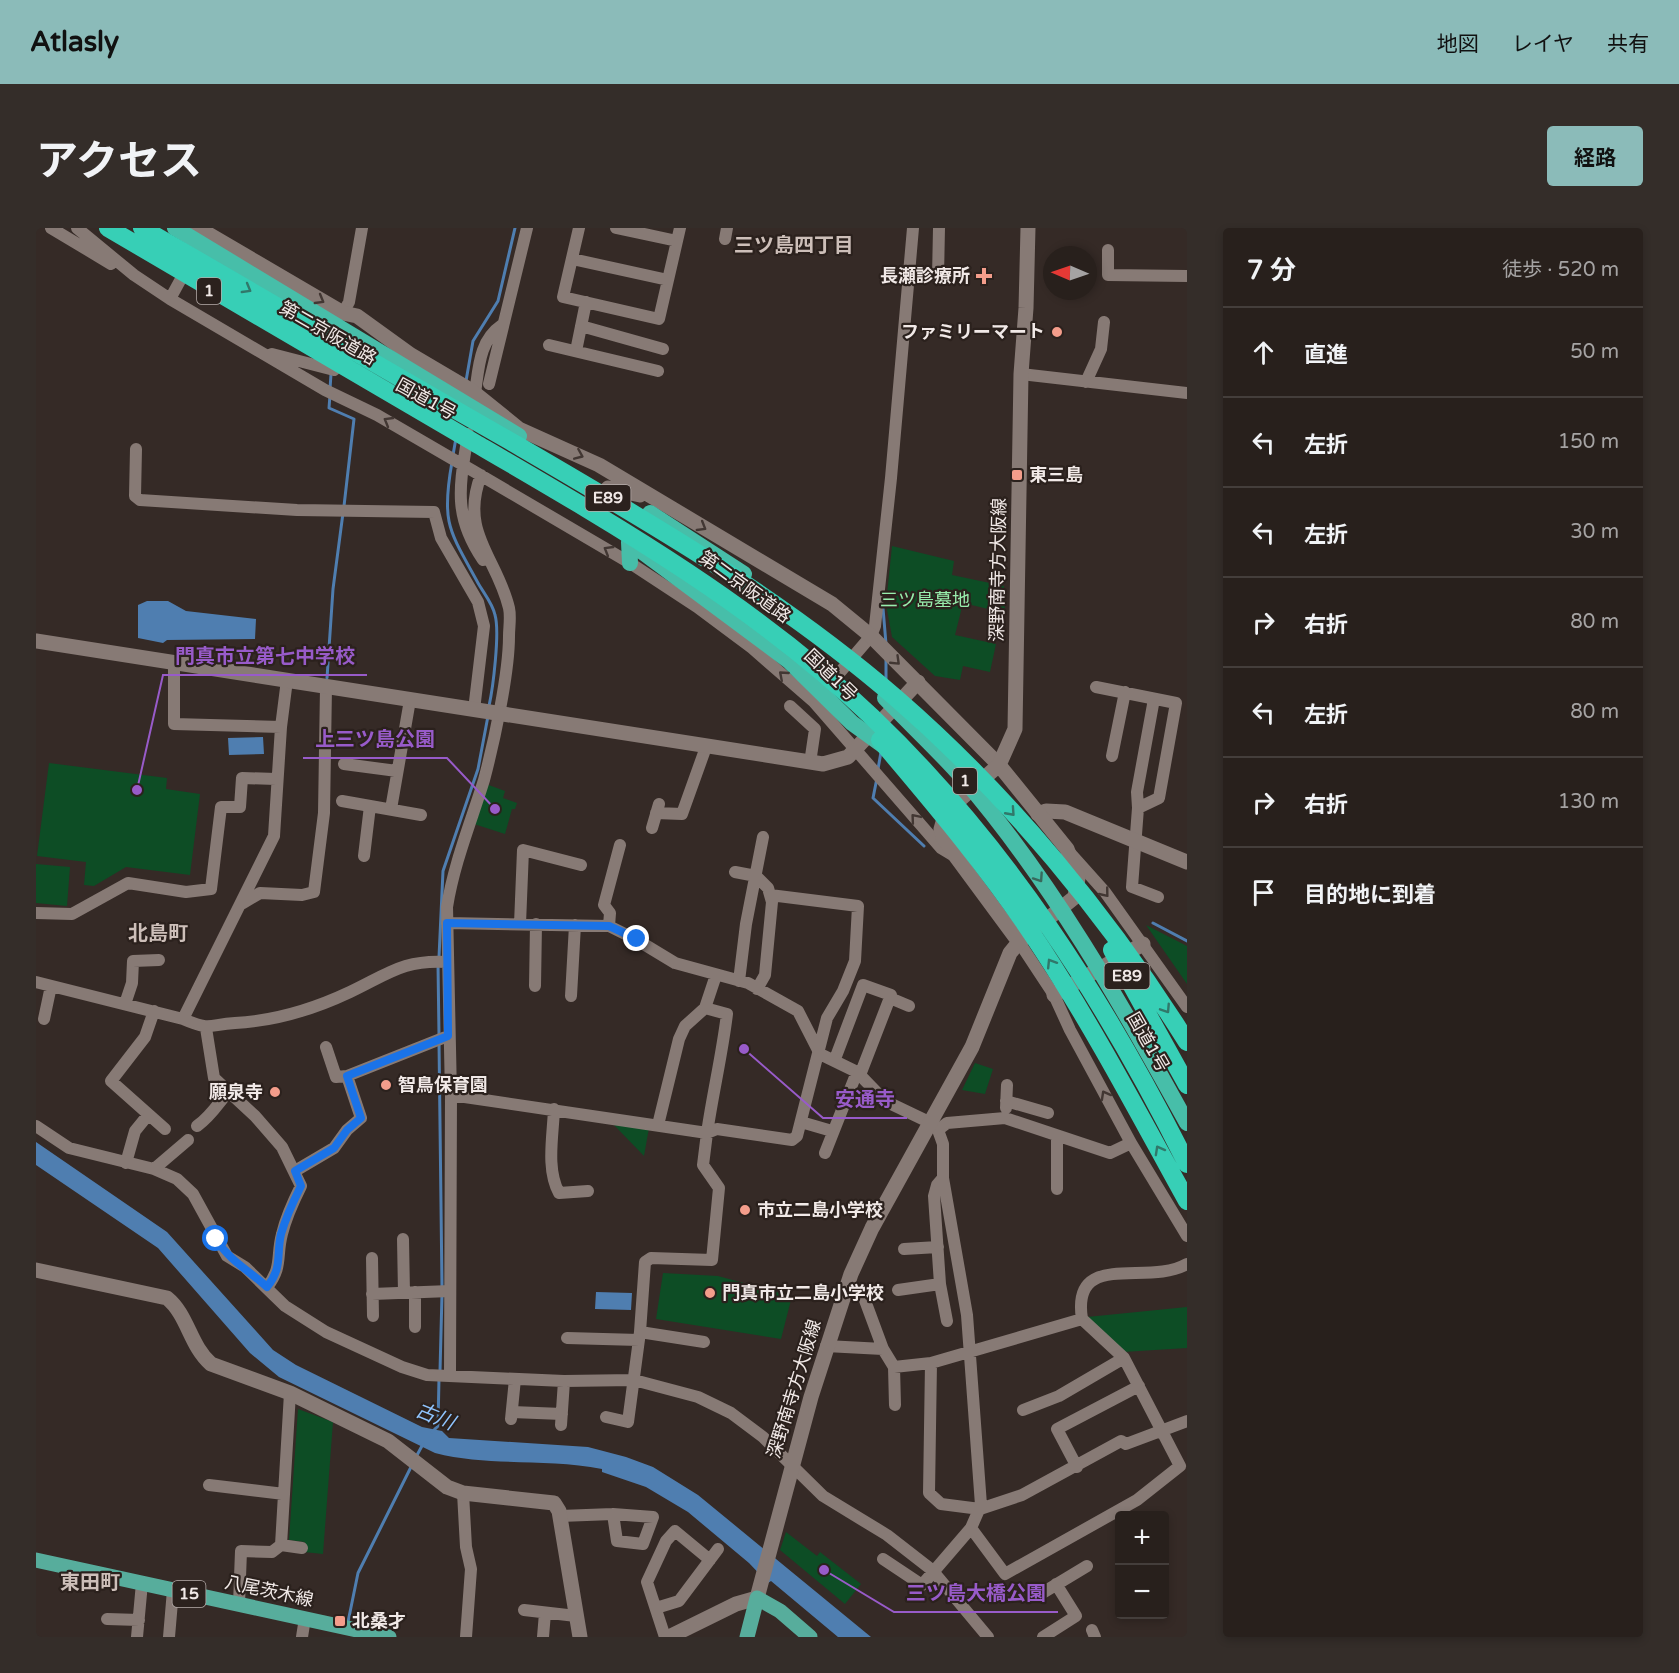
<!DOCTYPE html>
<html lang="ja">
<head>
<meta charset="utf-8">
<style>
  body { margin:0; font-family:"Varela Round","Noto Sans JP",sans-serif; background:#342d29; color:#f1f3f6 }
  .controls { position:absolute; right:18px; bottom:18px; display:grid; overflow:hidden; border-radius:6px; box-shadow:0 3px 9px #0003 }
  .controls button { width:54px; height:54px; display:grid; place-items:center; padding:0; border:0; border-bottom:2px solid #443e3b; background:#28201c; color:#f1f3f6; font:30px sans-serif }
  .compass { position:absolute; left:1007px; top:18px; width:54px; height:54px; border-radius:50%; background:#28201c; box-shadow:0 3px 9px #0003; rotate:272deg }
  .stop { position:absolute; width:18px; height:18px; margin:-14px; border:4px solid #1a73e8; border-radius:50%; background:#fff }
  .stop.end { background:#1a73e8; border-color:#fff; box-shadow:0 2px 6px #0008 }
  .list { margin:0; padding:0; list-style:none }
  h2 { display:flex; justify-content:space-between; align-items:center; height:78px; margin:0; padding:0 24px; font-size:26px }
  h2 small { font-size:20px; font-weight:400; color:#a5a3a3 }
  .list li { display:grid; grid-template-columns:39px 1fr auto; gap:18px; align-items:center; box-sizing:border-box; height:90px; padding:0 24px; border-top:2px solid #443e3b }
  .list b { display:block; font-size:22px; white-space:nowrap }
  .list em { font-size:20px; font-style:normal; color:#a5a3a3 }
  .icon { flex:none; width:33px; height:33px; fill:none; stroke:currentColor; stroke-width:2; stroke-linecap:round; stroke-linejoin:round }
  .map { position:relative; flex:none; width:1151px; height:1409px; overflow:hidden; border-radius:6px }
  header { display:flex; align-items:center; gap:36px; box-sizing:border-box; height:84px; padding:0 30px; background:#8bbbb9; color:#111 }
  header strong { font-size:28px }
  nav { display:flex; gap:33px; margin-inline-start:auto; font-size:21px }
  .intro { display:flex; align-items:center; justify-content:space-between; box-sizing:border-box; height:144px; padding:0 36px }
  h1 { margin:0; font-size:42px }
  .button { padding:15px 27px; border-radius:6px; background:#8bbbb9; color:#111; font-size:21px; font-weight:700 }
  main { display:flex; gap:36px; padding:0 36px }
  aside { flex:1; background:#28201c; border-radius:6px; box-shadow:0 3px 9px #0003 }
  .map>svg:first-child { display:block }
</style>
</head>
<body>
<header>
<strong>Atlasly</strong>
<nav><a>地図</a><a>レイヤ</a><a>共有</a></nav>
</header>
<div class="intro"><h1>アクセス</h1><a class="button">経路</a></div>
<main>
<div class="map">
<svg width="1151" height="1409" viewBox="0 0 1151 1409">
  <rect width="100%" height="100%" fill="#352a26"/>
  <path fill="#0d4d25" d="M 856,318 L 918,333 L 916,347 L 968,358 L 969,385 L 927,375 L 919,407 L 960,416 L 954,444 L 927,438 L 924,452 L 899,448 L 856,409 L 850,376 Z
    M 13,535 L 131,550 L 130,561 L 164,566 L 154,647 L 90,639 L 58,658 L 48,657 L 50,634 L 1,628 Z
    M 450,556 L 469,563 L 467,570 L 481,575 L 479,581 L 476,581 L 469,606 L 438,596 Z
    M 0,636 L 34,639 L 31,678 L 0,675 Z
    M 1110,697 L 1151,718 L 1151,756 Z
    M 939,835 L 957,841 L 949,866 L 926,862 Z
    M 577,896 L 613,900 L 608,928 Z
    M 627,1045 L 682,1048 L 756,1068 L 745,1111 L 620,1091 Z
    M 1151,1079 L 1151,1120 L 1087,1124 L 1051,1089 Z
    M 262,1181 L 297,1194 L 287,1326 L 268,1324 L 269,1314 L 253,1312 Z
    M 750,1304 L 781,1328 L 784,1324 L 825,1356 L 809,1376 L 744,1322 Z"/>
  <path fill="#4f7eb0" d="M 111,373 L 132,373 L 150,383 L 220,391 L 219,411 L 131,412 L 127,415 L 102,410 L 102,377 Z
    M 227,509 L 228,526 L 193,527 L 192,510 Z
    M 0,914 L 131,1004 L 237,1122 L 260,1137 L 386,1199 L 406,1203 L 413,1210 L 552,1219 L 590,1229 L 617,1239 L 662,1267 L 835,1409 L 802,1409 L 735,1353 L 732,1355 L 713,1335 L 652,1284 L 610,1259 L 566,1244 L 566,1241 C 511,1230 453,1239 399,1225 L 243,1149 L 214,1125 L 122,1020 L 0,937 Z
    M 560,1064 L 596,1065 L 595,1082 L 559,1081 Z"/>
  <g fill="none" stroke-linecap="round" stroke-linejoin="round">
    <path stroke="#4f7eb0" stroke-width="3" d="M 430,153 L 437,113 L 462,73 L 479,0
      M 294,161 L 295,146
      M 294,167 L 293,180 L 318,191 L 308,278
      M 417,227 L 420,210
      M 416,234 C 405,295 413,302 442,355 C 447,364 457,376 459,387 C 464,404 457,460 453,478
      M 847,380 L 850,416
      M 291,450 L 297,361 L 307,285
      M 850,451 L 850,431
      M 842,541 L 845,524
      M 841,550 L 837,570 L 888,618
      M 1117,695 L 1151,713
      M 403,729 L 407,643 L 442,541 L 452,488
      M 402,736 L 403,807
      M 403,814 L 406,1059
      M 404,1143 L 406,1066
      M 396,1204 L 402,1198 L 403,1150
      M 380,1229 L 387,1216
      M 312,1394 L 322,1345 L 376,1237"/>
    <path stroke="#877a75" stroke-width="12" d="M 15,0 L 75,36
      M 41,0 L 98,47 L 134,71 L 289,162 L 341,187 L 439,244 L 594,335 L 661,379 L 716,420 L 778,474 L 905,620 L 920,629
      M 543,0 L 527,69 L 623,91 L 644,0
      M 580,0 L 641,13
      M 689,11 L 691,0
      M 1072,22 L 1072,47 L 1151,48
      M 536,31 L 632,52
      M 902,49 L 903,0
      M 134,71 L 152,38
      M 307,85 L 313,74 L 326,0
      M 545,98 L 627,121
      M 513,117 L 622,143
      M 540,123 L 550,74
      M 236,126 L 298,142
      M 985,146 L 1151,165
      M 1050,154 L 1065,121 L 1068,94
      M 453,156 L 491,0
      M 438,171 C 443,144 441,114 466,97
      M 432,206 C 424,257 416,286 447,332
      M 100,221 L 99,268 L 104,272 L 261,282 L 398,284 L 405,310 L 442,374 L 448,398 L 438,482
      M 138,434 L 138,496 L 245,499
      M 793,457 L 835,408 L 839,398 L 855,250 L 877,0
      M 1060,459 L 1140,475 L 1123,570 L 1102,580 L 1096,659 L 1122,669
      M 754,478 L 779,501 L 774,535
      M 1076,528 L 1089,464
      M 308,536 L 361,543
      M 306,573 L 385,587
      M 1102,580 L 1101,564 L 1118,471
      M 355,581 L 374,472
      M 620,585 L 646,586 L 670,519
      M 616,600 L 623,576
      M 1035,626 L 1069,664 L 1151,779
      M 328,628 L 334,578
      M 699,644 L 720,648 L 732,660 L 736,674 L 729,747 L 721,761
      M 207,675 L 224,665 L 266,667 L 278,664 L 288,585 L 290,459
      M 0,685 L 36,686 L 92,655 L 150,664 L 175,661 L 185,579 L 204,579 L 206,550 L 240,551
      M 411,695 L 573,698 L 601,712 L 639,735 L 712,755 L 762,783 L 784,826 L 821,844 L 849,873 L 895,895 L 902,902 L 907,916 L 907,950 L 931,1087 L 945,1277 L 935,1300 L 886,1357 L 847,1331
      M 484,696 L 487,622 L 545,637
      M 573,698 L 574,685 L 568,677 L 584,617
      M 983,714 L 1018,767 L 1034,802 L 1095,915 L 1151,1008
      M 703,753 L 710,696 L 727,609
      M 0,754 L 147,791 C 175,803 171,797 199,795 C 239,793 278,781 314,764 C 352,746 368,731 412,734
      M 499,758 L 500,696
      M 535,768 L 539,697
      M 854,770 L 873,778
      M 89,776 L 96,755 L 97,733 L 123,732
      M 669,780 L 691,786 C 686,827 677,864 671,905 L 681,901 L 756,912 L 761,908 L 791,790 L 807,763 L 819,733 L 822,678 L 734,667
      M 118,783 L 109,809 L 75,853 L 129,901
      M 8,791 L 15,758
      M 147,791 L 238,608 L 245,499 L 251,452
      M 170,800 L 178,850 L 219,888 L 246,919 L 265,958 C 257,974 250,989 246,1006 C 240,1028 247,1039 231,1059
      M 290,819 L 300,849 L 311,848
      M 799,831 L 827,757 L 855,767 L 824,847
      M 415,867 L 671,905 L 667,937 L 683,960 L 676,1032 L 615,1030 L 609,1034 L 604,1104 L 592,1194 L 570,1189
      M 970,873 L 1012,885
      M 970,880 L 971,857
      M 518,881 C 517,908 510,941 523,965 L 552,963
      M 765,894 L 796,903
      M 622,897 L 643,811 L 649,798 L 669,780 L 680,747
      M 0,898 L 33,920 L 118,941 L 141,951 L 157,966 L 191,1028 L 209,1039 L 249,1078 L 290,1104 L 366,1139 L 391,1147 L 528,1153 L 598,1152 L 662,1169 L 695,1185 L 727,1209 L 787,1268 L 851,1307 L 896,1342 L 952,1409
      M 161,898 C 175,888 181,877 192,864
      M 902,902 L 911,895 L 969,890 L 1074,925 L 1095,915
      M 789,925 L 821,844
      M 90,935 L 99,903 L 112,887
      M 118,941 L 152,912
      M 259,943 L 298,920 L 311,902 L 325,890 L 311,848 L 412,808
      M 907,950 L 901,957 L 898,968 L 904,1056 L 911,1093
      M 1021,961 L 1021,908
      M 367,1011 L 368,1065
      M 868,1021 L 902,1019
      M 336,1030 L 337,1088
      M 862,1062 L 904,1056
      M 379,1064 L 379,1099
      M 336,1066 L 414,1063
      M 827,1067 L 847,1121
      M 1046,1091 C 1035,1021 1111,1059 1151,1036
      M 604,1104 L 668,1114
      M 531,1110 L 603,1112
      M 790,1118 L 847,1121 L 858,1139 L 895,1135 L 1046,1091 L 1088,1130 L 1144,1238 L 1101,1272 L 969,1346 L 935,1300
      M 895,1135 L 893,1265 L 905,1276 L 944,1281 L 986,1267 L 1085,1213 L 1090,1216 L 1151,1193
      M 858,1139 L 859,1177
      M 414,1147 L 415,867 L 411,679 C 418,635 435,594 448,552 C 458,514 473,446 473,408 C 473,399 475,389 473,380 C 461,329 423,305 445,247
      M 254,1165 L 245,1317 L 266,1320
      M 987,1182 L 1023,1168 L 1088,1130
      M 476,1184 L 526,1186
      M 475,1191 L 479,1151
      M 525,1197 L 528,1153
      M 1041,1239 L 1021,1201 L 1103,1158
      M 173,1257 L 248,1266
      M 427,1265 L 430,1319 L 435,1341 L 430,1409
      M 524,1288 L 577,1286 L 617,1289 L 607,1316 L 581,1313 L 577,1286
      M 1003,1367 L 1051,1338
      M 203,1376 L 205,1323 L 236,1324 L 245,1317
      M 620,1380 L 643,1373 L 682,1321
      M 488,1382 L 540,1388
      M 71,1391 L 103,1392
      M 1056,1402 L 1059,1409
      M 101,1409 L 106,1355
      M 133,1409 L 137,1362
      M 266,1409 L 269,1390
      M 507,1409 L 509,1385
      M 629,1409 L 611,1354 L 630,1313 L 639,1303 L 674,1332
      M 1007,1409 L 1040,1388 L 1020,1356"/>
    <path stroke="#877a75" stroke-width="15" d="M 162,0 L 307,85 L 321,88 L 375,127 L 436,163 L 483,201 L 563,237 L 796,376 L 835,408 L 963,537
      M 572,260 L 604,267
      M 0,413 L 787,536 L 812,529 L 882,454
      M 1002,586 L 1010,583 L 1029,584 L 1151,634
      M 1018,767 L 1107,716
      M 0,1042 L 131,1070 C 152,1087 154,1118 175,1136 L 254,1165 L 352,1213 L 411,1259 L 427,1265 L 518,1275 L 523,1283 L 544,1409
      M 633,1409 L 700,1376 L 721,1370"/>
    <path stroke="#877a75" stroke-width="15" d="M 983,714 L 921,630 L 907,609 L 905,601 L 910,584 L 963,537 L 979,501 L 985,146 L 990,80 L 992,0
      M 721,1370 L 775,1169 L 815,1046 L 836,1000 L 936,819 L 974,725 L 983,714 L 1039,669 L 1042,650 L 1031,621 L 963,537"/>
    <path stroke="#57ad9c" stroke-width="15" d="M 0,1332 L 353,1409
      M 711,1409 L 721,1370 L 744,1383 L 774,1409"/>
    <path stroke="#47bea9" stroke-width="16" d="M 139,0 L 483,208
      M 614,285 L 708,346
      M 593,314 L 594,335
      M 604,322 L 753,433 L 816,495 L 852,521
      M 849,470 C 874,496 901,521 925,548 C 1015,652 1085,775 1151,895"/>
    <path stroke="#37cfb6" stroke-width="18" d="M 72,0 C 194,72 316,144 439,215 C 578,296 719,377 836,489 C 970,617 1069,772 1151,936
      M 106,0 C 229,72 351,143 474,213 C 608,291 742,368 860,470 C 973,568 1072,688 1151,814
      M 844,512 C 901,579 958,647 1006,721 C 1059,802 1104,888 1151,973
      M 1076,722 L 1151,857"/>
  </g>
  <defs><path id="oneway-chevron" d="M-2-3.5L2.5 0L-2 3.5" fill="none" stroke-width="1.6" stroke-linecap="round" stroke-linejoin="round" transform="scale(1.5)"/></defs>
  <g stroke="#31786a">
    <use href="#oneway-chevron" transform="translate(211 61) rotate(30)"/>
    <use href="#oneway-chevron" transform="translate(975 584) rotate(48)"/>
    <use href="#oneway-chevron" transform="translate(1015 735) rotate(-122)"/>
    <use href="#oneway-chevron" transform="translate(1130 781) rotate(57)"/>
    <use href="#oneway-chevron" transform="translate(1123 922) rotate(-119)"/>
  </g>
  <g stroke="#423733">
    <use href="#oneway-chevron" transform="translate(284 72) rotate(30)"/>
    <use href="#oneway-chevron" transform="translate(352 193) rotate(-150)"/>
    <use href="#oneway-chevron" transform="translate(543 227) rotate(23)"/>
    <use href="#oneway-chevron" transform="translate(666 299) rotate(31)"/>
    <use href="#oneway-chevron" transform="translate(572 322) rotate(-149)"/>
    <use href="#oneway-chevron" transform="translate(860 433) rotate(44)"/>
    <use href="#oneway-chevron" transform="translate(747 447) rotate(-139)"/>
    <use href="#oneway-chevron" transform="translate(879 590) rotate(-130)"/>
    <use href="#oneway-chevron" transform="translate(1069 665) rotate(51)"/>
    <use href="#oneway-chevron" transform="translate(1069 867) rotate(-119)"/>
  </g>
  <use stroke="#38685c" href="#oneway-chevron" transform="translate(1003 650) rotate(56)"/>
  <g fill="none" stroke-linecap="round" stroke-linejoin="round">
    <path stroke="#1a73e8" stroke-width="8" d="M 180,1011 C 193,1032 212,1042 231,1059 C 247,1039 240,1028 245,1006 C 250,989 257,974 265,958 L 259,943 L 298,920 L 311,902 L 325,890 L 311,848 L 412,808 L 411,695 L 573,698 L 601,711"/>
  </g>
  <g fill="#f49d8b" stroke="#2b211d" stroke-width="2">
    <path d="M945 39h6v6h6v6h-6v6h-6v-6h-6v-6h6z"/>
    <circle cx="1021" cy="104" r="6"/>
    <rect x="975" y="241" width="12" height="12" rx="3"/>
    <circle cx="350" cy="857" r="6"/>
    <circle cx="239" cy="864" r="6"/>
    <circle cx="709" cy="982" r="6"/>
    <circle cx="674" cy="1065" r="6"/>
    <rect x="298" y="1387" width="12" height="12" rx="3"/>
  </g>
  <g text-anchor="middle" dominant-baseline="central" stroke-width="4.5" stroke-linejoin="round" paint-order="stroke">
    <g fill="#2b211d" stroke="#b6adaa" stroke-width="1.5">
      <rect x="161" y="50" width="24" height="26" rx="4.5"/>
      <rect x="549.5" y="257" width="45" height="26" rx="4.5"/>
      <rect x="917" y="540" width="24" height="26" rx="4.5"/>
      <rect x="1068.5" y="735" width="45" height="26" rx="4.5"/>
      <rect x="136.5" y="1353" width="33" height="26" rx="4.5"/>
    </g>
    <g font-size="16" font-weight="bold" fill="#f1e9e7">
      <text x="173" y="63">1</text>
      <text x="572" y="270">E89</text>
      <text x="929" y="553">1</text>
      <text x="1091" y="748">E89</text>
      <text x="153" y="1366">15</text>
    </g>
    <g font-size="18" font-weight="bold" fill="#f1e9e7" stroke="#2b211d" text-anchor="start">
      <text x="934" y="48" text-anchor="end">長瀬診療所</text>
      <text x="1009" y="104" text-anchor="end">ファミリーマート</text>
      <text x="993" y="247">東三島</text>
      <text x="362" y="857">智鳥保育園</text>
      <text x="227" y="864" text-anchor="end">願泉寺</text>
      <text x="721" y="982">市立二島小学校</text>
      <text x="686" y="1065">門真市立二島小学校</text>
      <text x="316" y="1393">北桑才</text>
    </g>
    <g font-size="18" fill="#f1e9e7" stroke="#2b211d">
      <text transform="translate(292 105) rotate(30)">第二京阪道路</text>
      <text transform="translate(390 171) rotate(29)">国道1号</text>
      <text transform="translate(962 342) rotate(-89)">深野南寺方大阪線</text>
      <text transform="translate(709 359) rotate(36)">第二京阪道路</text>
      <text transform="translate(795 447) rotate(44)">国道1号</text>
      <text transform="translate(1112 814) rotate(60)">国道1号</text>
      <text transform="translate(758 1161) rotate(-73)">深野南寺方大阪線</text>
      <text transform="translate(233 1363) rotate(12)">八尾茨木線</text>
    </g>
    <g font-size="18" fill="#98eead" stroke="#2b211d">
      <text x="889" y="372">三ツ島墓地</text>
    </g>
    <g font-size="20" font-weight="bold" fill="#cdbfb9" stroke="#2b211d">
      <text x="758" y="18">三ツ島四丁目</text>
      <text x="122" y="706">北島町</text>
      <text x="54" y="1355">東田町</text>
    </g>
    <g font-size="20" font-style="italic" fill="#90c5ff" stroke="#2b211d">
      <text transform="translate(399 1189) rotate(22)">古川</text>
    </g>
  </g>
  <path fill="none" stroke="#985bc9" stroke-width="2" d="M101 562L127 447H331M459 581L411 530H267M708 821L787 890H871M788 1342L858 1384H1022"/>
  <g fill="#985bc9" stroke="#2b211d" stroke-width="2">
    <circle cx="101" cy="562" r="6"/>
    <circle cx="459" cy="581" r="6"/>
    <circle cx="708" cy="821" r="6"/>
    <circle cx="788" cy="1342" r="6"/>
  </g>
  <g font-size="20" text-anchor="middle" font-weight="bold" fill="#985bc9" stroke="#2b211d" stroke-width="4.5" stroke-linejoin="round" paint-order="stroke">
    <text x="229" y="435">門真市立第七中学校</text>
    <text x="339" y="518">上三ツ島公園</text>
    <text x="829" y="878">安通寺</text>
    <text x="940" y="1372">三ツ島大橋公園</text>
  </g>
</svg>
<div class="controls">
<button>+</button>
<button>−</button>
</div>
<svg class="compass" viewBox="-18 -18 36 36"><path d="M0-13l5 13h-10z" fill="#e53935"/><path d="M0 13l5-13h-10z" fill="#a5a3a3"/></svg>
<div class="stop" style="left:180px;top:1011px"></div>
<div class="stop end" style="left:601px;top:711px"></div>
</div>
<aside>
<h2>7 分<small>徒歩 · 520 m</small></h2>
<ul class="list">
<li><svg class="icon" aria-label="ahead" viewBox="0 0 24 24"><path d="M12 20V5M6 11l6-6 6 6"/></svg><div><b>直進</b></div><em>50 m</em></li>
<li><svg class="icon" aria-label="left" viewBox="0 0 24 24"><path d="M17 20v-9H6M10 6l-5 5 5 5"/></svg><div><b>左折</b></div><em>150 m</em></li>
<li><svg class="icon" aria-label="left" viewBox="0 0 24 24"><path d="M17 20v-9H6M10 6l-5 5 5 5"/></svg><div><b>左折</b></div><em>30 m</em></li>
<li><svg class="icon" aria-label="right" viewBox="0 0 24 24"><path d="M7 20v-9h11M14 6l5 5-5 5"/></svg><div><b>右折</b></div><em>80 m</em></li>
<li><svg class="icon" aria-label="left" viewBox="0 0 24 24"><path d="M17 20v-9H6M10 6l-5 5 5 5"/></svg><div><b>左折</b></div><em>80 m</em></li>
<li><svg class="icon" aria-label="right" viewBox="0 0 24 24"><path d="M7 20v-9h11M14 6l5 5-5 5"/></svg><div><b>右折</b></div><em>130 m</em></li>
<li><svg class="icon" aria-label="arrive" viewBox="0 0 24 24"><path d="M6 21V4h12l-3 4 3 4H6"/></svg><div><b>目的地に到着</b></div></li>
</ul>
</aside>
</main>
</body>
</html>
